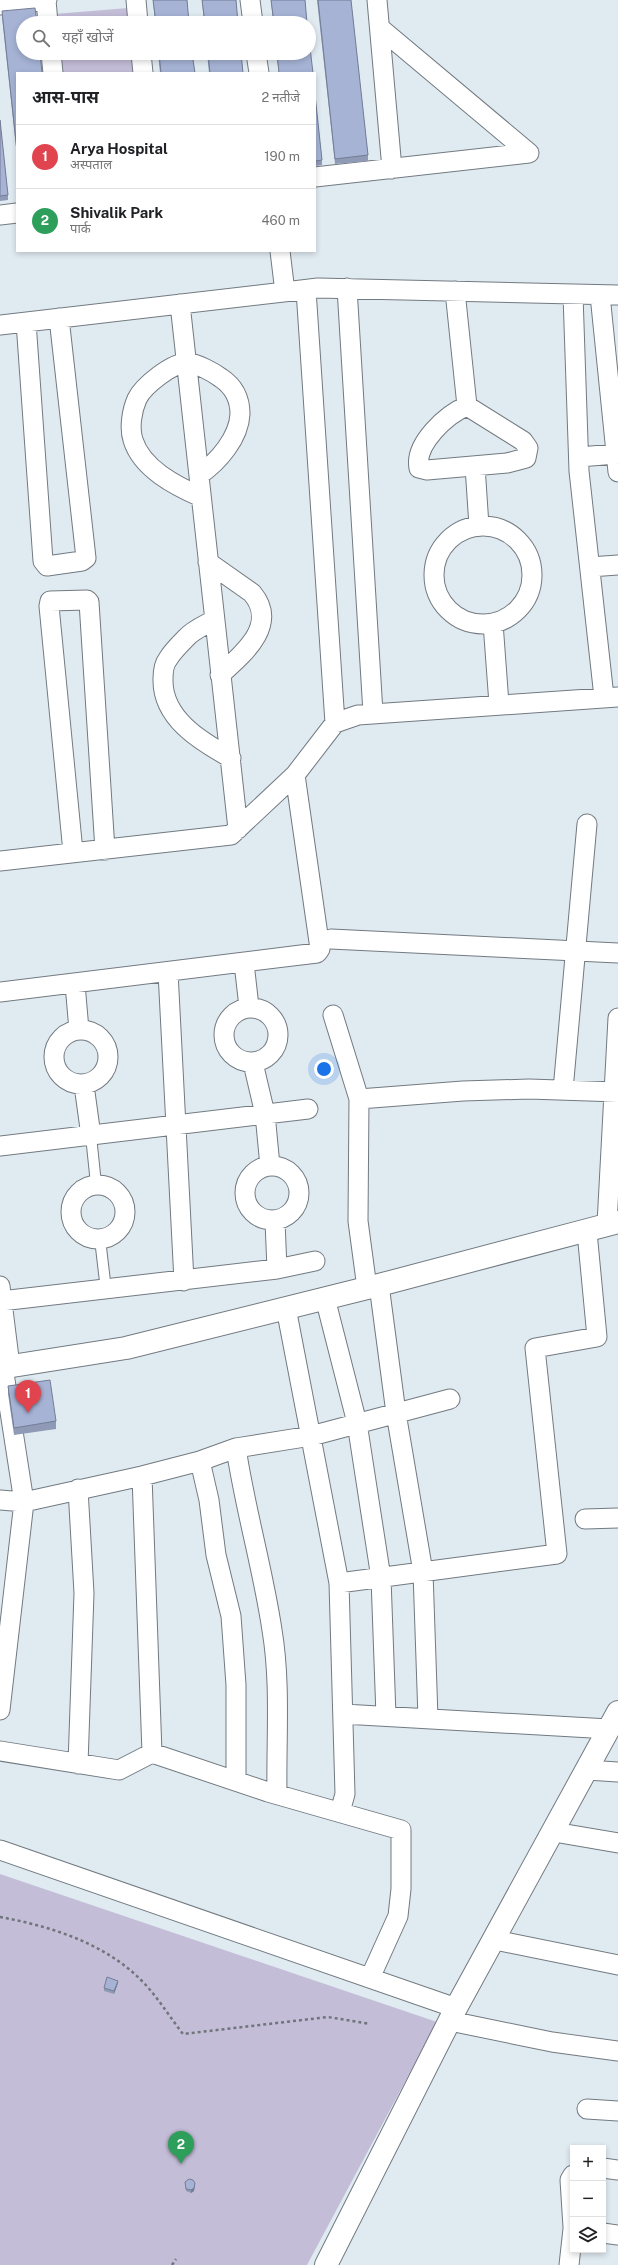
<!DOCTYPE html>
<html lang="hi">
<head>
<meta charset="utf-8">
<style>
  body { margin:0; font-family:"Public Sans","Noto Sans Devanagari",sans-serif; background:#f6f6f6; color:#202124 }
  .controls { position:absolute; right:12px; bottom:12px; display:grid; overflow:hidden; border-radius:0px; box-shadow:0 2px 6px #0003 }
  .controls button { width:36px; height:36px; display:grid; place-items:center; padding:0; border:0; border-bottom:1px solid #e0e0e0; background:#fff; color:#202124; font:20px sans-serif }
  .you { position:absolute; left:324px; top:1069px; width:14px; height:14px; margin:-10px; border:3px solid #fff; border-radius:50%; background:#1a73e8; box-shadow:0 0 0 6px #1a73e833 }
  .badge { display:grid; place-items:center; width:26px; height:26px; border-radius:50%; background:#a20617; color:#fff; font-size:13px; font-weight:700 }
  .pin { position:absolute; translate:-50% -33px; filter:drop-shadow(0 1px 2px #0008) }
  .pin::after { content:''; position:absolute; top:21px; width:14px; height:12px; background:inherit; clip-path:polygon(0 0,100% 0,50% 100%) }
  .list { margin:0; padding:0; list-style:none }
  h2 { display:flex; justify-content:space-between; align-items:center; height:52px; margin:0; padding:0 16px; font-size:17px }
  h2 small { font-size:13px; font-weight:400; color:#757577 }
  .list li { display:grid; grid-template-columns:26px 1fr auto; gap:12px; align-items:center; box-sizing:border-box; height:64px; padding:0 16px; border-top:1px solid #e0e0e0 }
  .list b { display:block; font-size:15px; white-space:nowrap }
  .list p { margin:0; font-size:13px; white-space:nowrap; color:#757577 }
  .list em { font-size:13px; font-style:normal; color:#757577 }
  .icon { flex:none; width:22px; height:22px; fill:none; stroke:currentColor; stroke-width:2; stroke-linecap:round; stroke-linejoin:round }
  .map { position:relative; flex:none; width:618px; height:2265px; overflow:hidden }
  .search { position:absolute; background:#fff; box-shadow:0 2px 6px #0003; left:16px; top:16px; width:300px; height:44px; display:flex; align-items:center; gap:10px; box-sizing:border-box; padding:0 14px; border-radius:22px; color:#757577; font-size:15px }
  .panel { position:absolute; background:#fff; box-shadow:0 2px 6px #0003; left:16px; top:72px; width:300px; height:180px; border-radius:0px }
  .map>svg:first-child { display:block }
</style>
</head>
<body>
<div class="map">
<svg width="618" height="2265" viewBox="0 0 618 2265">
  <rect width="100%" height="100%" fill="#e0eaf1"/>
  <path fill="#c4bdd8" d="M 128,8 L 129,23 L 56,23 L 55,14 Z
    M 58,53 L 131,53 L 133,73 L 60,73 Z
    M 0,1874 L 437,2022 L 307,2265 L 0,2265 Z"/>
  <g fill="none" stroke-linecap="round" stroke-linejoin="round">
    <g stroke="#727a81" stroke-width="12">
      <path id="lane" d="M 91,1136 L 96,1184
        M 100,1239 L 106,1290"/>
    </g>
    <g stroke="#727a81" stroke-width="21">
      <path id="street" d="M 46,0 L 48,23
        M 136,0 L 138,23
        M 250,0 L 253,23
        M 377,0 L 392,169
        M 0,5 L 47,0
        M 380,28 L 529,153
        M 51,53 L 53,73
        M 141,53 L 143,73
        M 256,53 L 259,73
        M 315,177 L 529,153
        M 0,215 L 17,213
        M 280,251 L 285,292
        M 347,288 L 373,713
        M 306,290 L 335,723
        M 455,291 L 467,406 C 447,414 414,444 419,468 L 427,470 L 507,463 L 526,458 L 528,448 L 523,441 L 467,406
        M 573,295 L 579,471 L 604,697
        M 600,295 L 618,472
        M 180,304 L 238,829
        M 26,322 L 43,561 L 47,566 L 82,561 L 86,558 L 59,318
        M 0,325 L 318,288 L 618,295
        M 579,457 L 616,454
        M 475,466 L 479,526
        M 199,475 C 218,462 239,438 240,414 C 240,398 233,386 221,378 C 213,372 198,364 188,363 C 174,361 143,386 137,399 C 132,410 129,428 133,440 C 142,469 176,486 201,497
        M434 575a49 49 0 1 1 98 0a49 49 0 1 1-98 0Z
        M 208,562 L 252,593 C 279,625 243,654 220,675
        M 590,567 L 618,565
        M 214,620 C 205,625 193,630 186,638 C 180,644 172,652 168,659 C 164,664 163,673 163,679 C 162,718 200,741 231,758
        M 493,623 L 499,704
        M 73,852 L 49,606 L 50,601 L 87,600 L 89,602 L 105,850
        M 0,861 L 231,835 L 295,775 L 335,723 L 358,715 L 618,697
        M 331,939 L 618,953
        M 244,963 L 249,1007
        M 168,972 L 184,1281
        M 75,984 L 79,1030
        M 0,992 L 317,953 L 320,949 L 295,775
        M224 1035a27 27 0 1 1 54 0a27 27 0 1 1-54 0Z
        M 333,1015 L 359,1099
        M54 1057a27 27 0 1 1 54 0a27 27 0 1 1-54 0Z
        M 253,1063 L 265,1114 L 270,1166
        M 84,1085 L 91,1136
        M 563,1090 L 587,824
        M 0,1146 L 308,1109
        M245 1193a27 27 0 1 1 54 0a27 27 0 1 1-54 0Z
        M71 1212a27 27 0 1 1 54 0a27 27 0 1 1-54 0Z
        M 275,1221 L 277,1269
        M 607,1224 L 618,1018
        M 379,1285 L 396,1413 L 423,1572 L 428,1718
        M 0,1286 L 10,1366
        M 367,1288 L 358,1221 L 359,1099 L 463,1091 L 529,1089 L 618,1092
        M 325,1298 L 357,1423 L 381,1578 L 386,1716
        M 1,1301 L 277,1269 L 315,1261
        M 286,1308 L 339,1583 L 345,1794 L 340,1812
        M 236,1448 C 245,1509 263,1569 272,1630 C 281,1684 276,1740 277,1794
        M 200,1461 L 209,1500 L 216,1555 L 231,1616 L 236,1685 L 236,1781
        M 142,1476 L 152,1753
        M 78,1489 L 84,1593 L 78,1764
        M 0,1500 L 24,1502 L 142,1476 L 200,1461 L 236,1448 L 311,1436 L 450,1399
        M 585,1519 L 618,1518
        M 339,1583 L 557,1554 L 535,1348 L 597,1337 L 587,1232
        M 0,1710 L 24,1502 L 3,1367
        M 343,1714 L 609,1729
        M 0,1751 L 119,1770 L 152,1753 L 268,1792 L 401,1830 L 401,1889 L 398,1916 L 370,1978
        M 587,1770 L 618,1772
        M 554,1832 L 618,1843
        M 0,1850 L 456,2008
        M 495,1940 L 618,1965
        M 450,2021 L 552,2042 L 618,2051
        M 587,2109 L 618,2111
        M 603,2168 L 618,2170
        M 573,2175 L 570,2180 L 573,2227
        M 603,2233 L 618,2235
        M 569,2265 L 573,2229"/>
    </g>
    <g stroke="#727a81" stroke-width="24">
      <path id="secondary" d="M 0,1368 L 126,1348 L 379,1285 L 618,1222
        M 326,2265 L 456,2008 L 618,1712"/>
    </g>
    <path stroke="#6f757a" stroke-width="2.5" stroke-dasharray="3 3" stroke-linecap="butt" d="M 0,1917 C 50,1926 104,1943 141,1980 C 157,1996 169,2016 183,2034 L 328,2017 L 370,2024
      M 172,2265 L 176,2259"/>
    <use href="#lane" stroke="#fff" stroke-width="10"/>
    <use href="#street" stroke="#fff" stroke-width="19"/>
    <use href="#secondary" stroke="#fff" stroke-width="22"/>
  </g>
  <path fill="#8f9ab7" d="M 153,0 L 187,0 L 189,23 L 155,23 Z
    M 202,0 L 236,0 L 238,23 L 204,23 Z
    M 271,0 L 305,0 L 307,23 L 273,23 Z
    M 317,0 L 351,0 L 368,155 L 368,161 L 335,164 Z
    M 2,11 L 17,73 L 17,156 L 2,17 Z
    M 158,53 L 192,53 L 195,73 L 160,73 Z
    M 207,53 L 241,53 L 243,73 L 209,73 Z
    M 276,53 L 309,53 L 313,73 L 279,73 Z
    M 315,95 L 322,160 L 322,165 L 315,166 Z
    M 0,120 L 8,195 L 8,200 L 0,201 Z
    M 8,1386 L 56,1421 L 56,1429 L 14,1435 L 8,1394 Z
    M 118,1983 L 114,1994 L 104,1991 L 104,1988 Z
    M 185,2182 L 195,2186 L 194,2191 L 191,2193 L 186,2191 Z"/>
  <path fill="#747d95" d="M 118,1981 L 118,1983 L 114,1994 L 114,1991 Z
    M 195,2183 L 194,2191 L 191,2193 L 191,2190 Z"/>
  <path fill="#a6b3d5" stroke="#747d95" d="M 153,0 L 187,0 L 189,23 L 156,23 Z
    M 202,0 L 236,0 L 238,23 L 205,23 Z
    M 271,0 L 305,0 L 307,23 L 274,23 Z
    M 318,0 L 351,0 L 368,155 L 335,159 Z
    M 35,8 L 37,23 L 23,23 L 23,53 L 40,53 L 42,73 L 17,73 L 17,151 L 2,11 Z
    M 309,39 L 313,73 L 279,73 L 277,53 L 309,53 Z
    M 159,53 L 192,53 L 195,73 L 161,73 Z
    M 208,53 L 241,53 L 243,73 L 210,73 Z
    M 315,95 L 322,160 L 315,161 Z
    M 0,120 L 8,195 L 0,196 Z
    M 50,1380 L 56,1421 L 14,1428 L 8,1386 Z
    M 107,1977 L 118,1981 L 114,1991 L 104,1988 Z
    M 189,2179 L 193,2180 L 195,2183 L 194,2188 L 191,2190 L 186,2189 L 185,2182 Z"/>
</svg>
<div class="controls">
<button>+</button>
<button>−</button>
<button><svg class="icon" aria-label="layers" viewBox="0 0 24 24"><path d="M12 4l9 5-9 5-9-5zM3 14l9 5 9-5"/></svg></button>
</div>
<div class="you"></div>
<div class="pin badge" style="left:28px;top:1413px;background:#e0444e">1</div>
<div class="pin badge" style="left:181px;top:2164px;background:#2e9e5b">2</div>
<div class="search"><svg class="icon" aria-label="search" viewBox="0 0 24 24"><circle cx="10" cy="10" r="6"/><path d="M15 15l6 6"/></svg>यहाँ खोजें</div>
<section class="panel">
<h2>आस-पास<small>2 नतीजे</small></h2>
<ul class="list">
<li><span class="badge" style="background:#e0444e">1</span><div><b>Arya Hospital</b><p>अस्पताल</p></div><em>190 m</em></li>
<li><span class="badge" style="background:#2e9e5b">2</span><div><b>Shivalik Park</b><p>पार्क</p></div><em>460 m</em></li>
</ul>
</section>
</div>
</body>
</html>
